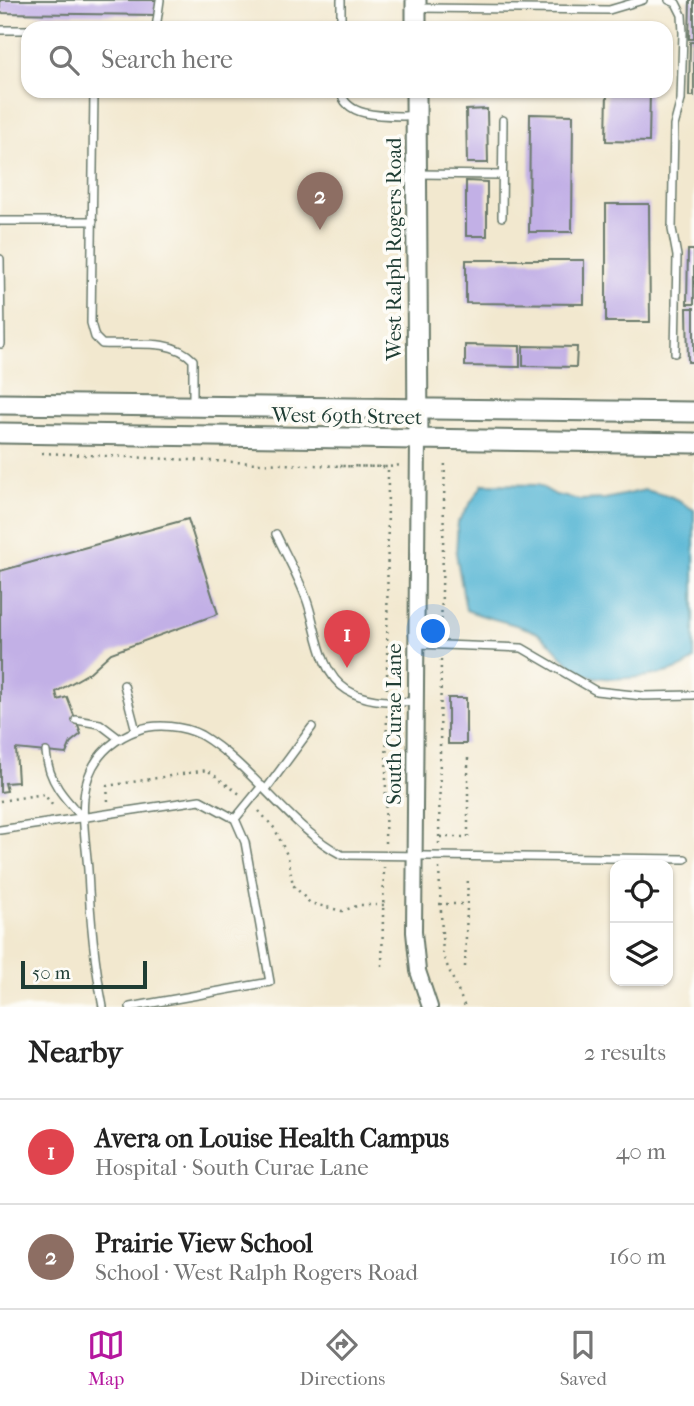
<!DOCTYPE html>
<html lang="en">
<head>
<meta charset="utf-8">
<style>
  body { margin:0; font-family:"IM FELL French Canon",serif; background:#f2f2f2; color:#222 }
  .controls { position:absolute; right:21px; bottom:21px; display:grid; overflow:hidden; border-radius:14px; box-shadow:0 2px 5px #0004 }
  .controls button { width:63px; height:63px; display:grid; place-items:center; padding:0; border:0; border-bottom:2px solid #e0e0e0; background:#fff; color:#222; font:35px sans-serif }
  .scale { position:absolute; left:21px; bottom:18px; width:126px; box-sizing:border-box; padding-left:7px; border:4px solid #1f3d34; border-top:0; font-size:19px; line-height:24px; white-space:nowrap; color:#1f3d34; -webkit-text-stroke:5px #fdfcf7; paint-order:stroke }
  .you { position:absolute; left:434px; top:632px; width:24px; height:24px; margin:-18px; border:5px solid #fff; border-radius:50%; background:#1a73e8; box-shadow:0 0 0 10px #1a73e833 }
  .badge { display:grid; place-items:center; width:46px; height:46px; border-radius:50%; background:#b5179e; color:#fff; font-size:23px; font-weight:700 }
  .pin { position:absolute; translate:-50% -58px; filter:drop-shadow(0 2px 4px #0008) }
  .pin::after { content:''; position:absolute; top:37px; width:24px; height:21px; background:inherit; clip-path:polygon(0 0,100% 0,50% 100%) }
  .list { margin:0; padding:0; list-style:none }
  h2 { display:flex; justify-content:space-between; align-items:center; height:91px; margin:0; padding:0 28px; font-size:30px }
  h2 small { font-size:23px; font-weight:400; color:#767676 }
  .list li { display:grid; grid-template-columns:46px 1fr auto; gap:21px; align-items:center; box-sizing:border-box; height:105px; padding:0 28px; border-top:2px solid #e0e0e0 }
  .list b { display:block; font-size:26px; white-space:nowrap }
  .list p { margin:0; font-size:23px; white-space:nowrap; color:#767676 }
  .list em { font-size:23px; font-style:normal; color:#767676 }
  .icon { flex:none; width:38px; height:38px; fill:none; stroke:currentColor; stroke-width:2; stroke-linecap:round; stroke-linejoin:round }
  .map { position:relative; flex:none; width:694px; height:1007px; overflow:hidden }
  .search { position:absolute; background:#fff; box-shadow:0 2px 5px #0004; left:21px; right:21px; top:21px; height:77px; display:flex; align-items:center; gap:18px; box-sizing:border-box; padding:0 24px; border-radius:21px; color:#767676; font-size:26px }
  .sheet { height:301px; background:#fff }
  nav { display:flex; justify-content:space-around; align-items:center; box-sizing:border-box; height:98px; border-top:2px solid #e0e0e0; background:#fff; font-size:19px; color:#767676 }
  nav a { display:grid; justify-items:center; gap:4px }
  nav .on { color:#b5179e }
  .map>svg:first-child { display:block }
</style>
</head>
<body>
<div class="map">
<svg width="694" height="1007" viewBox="0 0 694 1007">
  <rect width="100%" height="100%" fill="#fdfcf7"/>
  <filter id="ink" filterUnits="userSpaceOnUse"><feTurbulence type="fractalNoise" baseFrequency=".0143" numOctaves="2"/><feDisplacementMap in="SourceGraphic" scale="14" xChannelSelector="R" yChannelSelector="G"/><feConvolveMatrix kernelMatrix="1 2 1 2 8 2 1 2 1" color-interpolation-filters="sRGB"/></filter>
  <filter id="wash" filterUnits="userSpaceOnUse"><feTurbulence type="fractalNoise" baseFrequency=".00686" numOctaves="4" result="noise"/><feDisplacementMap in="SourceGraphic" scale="28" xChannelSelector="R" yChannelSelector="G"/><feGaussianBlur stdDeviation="1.57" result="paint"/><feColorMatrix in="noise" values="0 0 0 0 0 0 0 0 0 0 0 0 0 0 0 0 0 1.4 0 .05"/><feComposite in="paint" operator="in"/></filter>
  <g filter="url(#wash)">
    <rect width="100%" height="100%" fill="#f2e8cf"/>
    <path fill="#56b6d4" stroke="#3a7a84" stroke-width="2" d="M 483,484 L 538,485 L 556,495 L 580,500 L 605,499 L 645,490 L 672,497 L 694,510 L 694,659 C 678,677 609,683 586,675 C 565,667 553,639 533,631 C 511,622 488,619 466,610 L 456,553 L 458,522 Z"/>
    <g id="blocks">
      <path fill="#c2b0e6" d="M 0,0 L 158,0 L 158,15 L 0,13 Z
        M 690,0 L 694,0 L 694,39 L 689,39 Z
        M 608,24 L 651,24 L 651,28 L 608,28 Z
        M 690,42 L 694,42 L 694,96 L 689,96 Z
        M 607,91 L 650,91 L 649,142 L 606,141 Z
        M 487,109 L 488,163 L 467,163 L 466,110 Z
        M 530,114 L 573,115 L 572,232 L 529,232 Z
        M 466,181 L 487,182 L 487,236 L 466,236 Z
        M 606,204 L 649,204 L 650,322 L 606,322 Z
        M 688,250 L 694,250 L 694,304 L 687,304 Z
        M 466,260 L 584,260 L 584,304 L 466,303 Z
        M 687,308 L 694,308 L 694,362 L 688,362 Z
        M 465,345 L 520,346 L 520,367 L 465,366 Z
        M 523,346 L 577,347 L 576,367 L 523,366 Z
        M 188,519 L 218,614 L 111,653 L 89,673 L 56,692 L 58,700 L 67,697 L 81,734 L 71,742 L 66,754 L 16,749 L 18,782 L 5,783 L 7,791 L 0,792 L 0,571 Z
        M 448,698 L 466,698 L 466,744 L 448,744 Z"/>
    </g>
  </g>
  <g filter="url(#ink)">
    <use href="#blocks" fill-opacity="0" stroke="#69796a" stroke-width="2"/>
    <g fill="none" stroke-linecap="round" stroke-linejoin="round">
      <g stroke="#69796a" stroke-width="10">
        <path id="lane" d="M 669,0 L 676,3 L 682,15 L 683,33 L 681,100 L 674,126 L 672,229 L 677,256 L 675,353
          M 417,8 L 609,10 L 643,0
          M 156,28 L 160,0
          M 341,28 L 341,0
          M 0,30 L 28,30
          M 94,91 L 91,323 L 95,337 L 102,344 C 132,346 171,337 193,360 L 193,405
          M 341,91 C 345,121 395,115 416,116
          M 417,174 L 502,175
          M 502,217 L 503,120
          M 0,221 L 93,221
          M 0,259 L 1,344
          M 276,534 C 286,555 298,576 306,598 C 317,626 318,672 347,690 C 368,703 392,701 416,702
          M 416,644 L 522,648 L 596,691 L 643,696 L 694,695
          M 124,685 L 136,731
          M 76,720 L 100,724 L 117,737
          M 46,752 C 48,781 64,798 83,818
          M 267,788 L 312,727
          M 0,830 L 200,800 L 235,819 L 262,786
          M 103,1007 C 94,961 90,917 88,870 C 86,842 80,812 86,785 C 93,756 113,739 138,730 C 156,723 184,726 201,735 C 253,766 290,828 342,855 L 685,859
          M 130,1007 L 270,982 L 245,842 L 235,819"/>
      </g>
      <g stroke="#69796a" stroke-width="18">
        <path id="street" d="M 418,440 L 414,932 L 418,971 L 430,1007"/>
      </g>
      <g stroke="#69796a" stroke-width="23">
        <path id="secondary" d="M 416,28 L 416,0
          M 416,91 L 418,440
          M 0,404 L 694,412
          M 0,433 L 694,443"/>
      </g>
      <path stroke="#69796a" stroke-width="2.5" stroke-dasharray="2 5" stroke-linecap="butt" d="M 42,453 C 157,458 273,465 388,467 L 338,466
        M 441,634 L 445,459
        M 387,689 L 388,467 L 401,465
        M 0,801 L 44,794 L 53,806
        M 108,801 L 107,786 L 207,770 L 241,795
        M 259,811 L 275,829 L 288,857 L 293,885 L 310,903 L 342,911 L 360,905 L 384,905
        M 440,837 L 468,837 L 468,754
        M 385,843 L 387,713
        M 439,844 L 441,658
        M 439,868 L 443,956 L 465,1007
        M 439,904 L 467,904
        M 382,966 L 384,867
        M 465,967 L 468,876"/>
      <use href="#lane" stroke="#fff" stroke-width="7"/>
      <use href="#street" stroke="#fff" stroke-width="14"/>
      <use href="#secondary" stroke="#fff" stroke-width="19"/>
    </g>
  </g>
  <g text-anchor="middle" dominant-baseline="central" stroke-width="7" stroke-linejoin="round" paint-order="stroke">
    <g font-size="21" fill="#1f3d34" stroke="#fdfcf7">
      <text transform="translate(394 249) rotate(-90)">West Ralph Rogers Road</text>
      <text transform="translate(347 416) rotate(1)">West 69th Street</text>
      <text transform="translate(394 724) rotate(-90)">South Curae Lane</text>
    </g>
  </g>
</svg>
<div class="controls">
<button><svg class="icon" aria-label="locate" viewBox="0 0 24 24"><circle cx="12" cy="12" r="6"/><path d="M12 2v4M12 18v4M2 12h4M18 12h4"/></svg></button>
<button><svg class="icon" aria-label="layers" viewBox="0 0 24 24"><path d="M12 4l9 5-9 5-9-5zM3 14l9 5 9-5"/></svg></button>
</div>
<div class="scale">50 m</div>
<div class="you"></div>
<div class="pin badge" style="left:347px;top:668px;background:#e0444e">1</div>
<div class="pin badge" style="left:320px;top:230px;background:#8d6e63">2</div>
<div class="search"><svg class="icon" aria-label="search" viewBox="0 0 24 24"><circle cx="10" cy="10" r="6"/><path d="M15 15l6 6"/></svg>Search here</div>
</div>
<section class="sheet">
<h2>Nearby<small>2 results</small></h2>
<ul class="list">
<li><span class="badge" style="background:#e0444e">1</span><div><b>Avera on Louise Health Campus</b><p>Hospital · South Curae Lane</p></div><em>40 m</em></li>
<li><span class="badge" style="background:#8d6e63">2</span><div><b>Prairie View School</b><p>School · West Ralph Rogers Road</p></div><em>160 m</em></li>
</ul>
</section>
<nav>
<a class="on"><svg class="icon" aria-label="map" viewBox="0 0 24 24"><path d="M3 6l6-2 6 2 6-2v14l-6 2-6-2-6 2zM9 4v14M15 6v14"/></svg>Map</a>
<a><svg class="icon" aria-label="directions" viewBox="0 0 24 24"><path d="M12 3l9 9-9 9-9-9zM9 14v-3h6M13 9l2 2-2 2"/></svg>Directions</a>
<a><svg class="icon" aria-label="saved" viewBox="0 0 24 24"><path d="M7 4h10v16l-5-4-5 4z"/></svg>Saved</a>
</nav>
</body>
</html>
